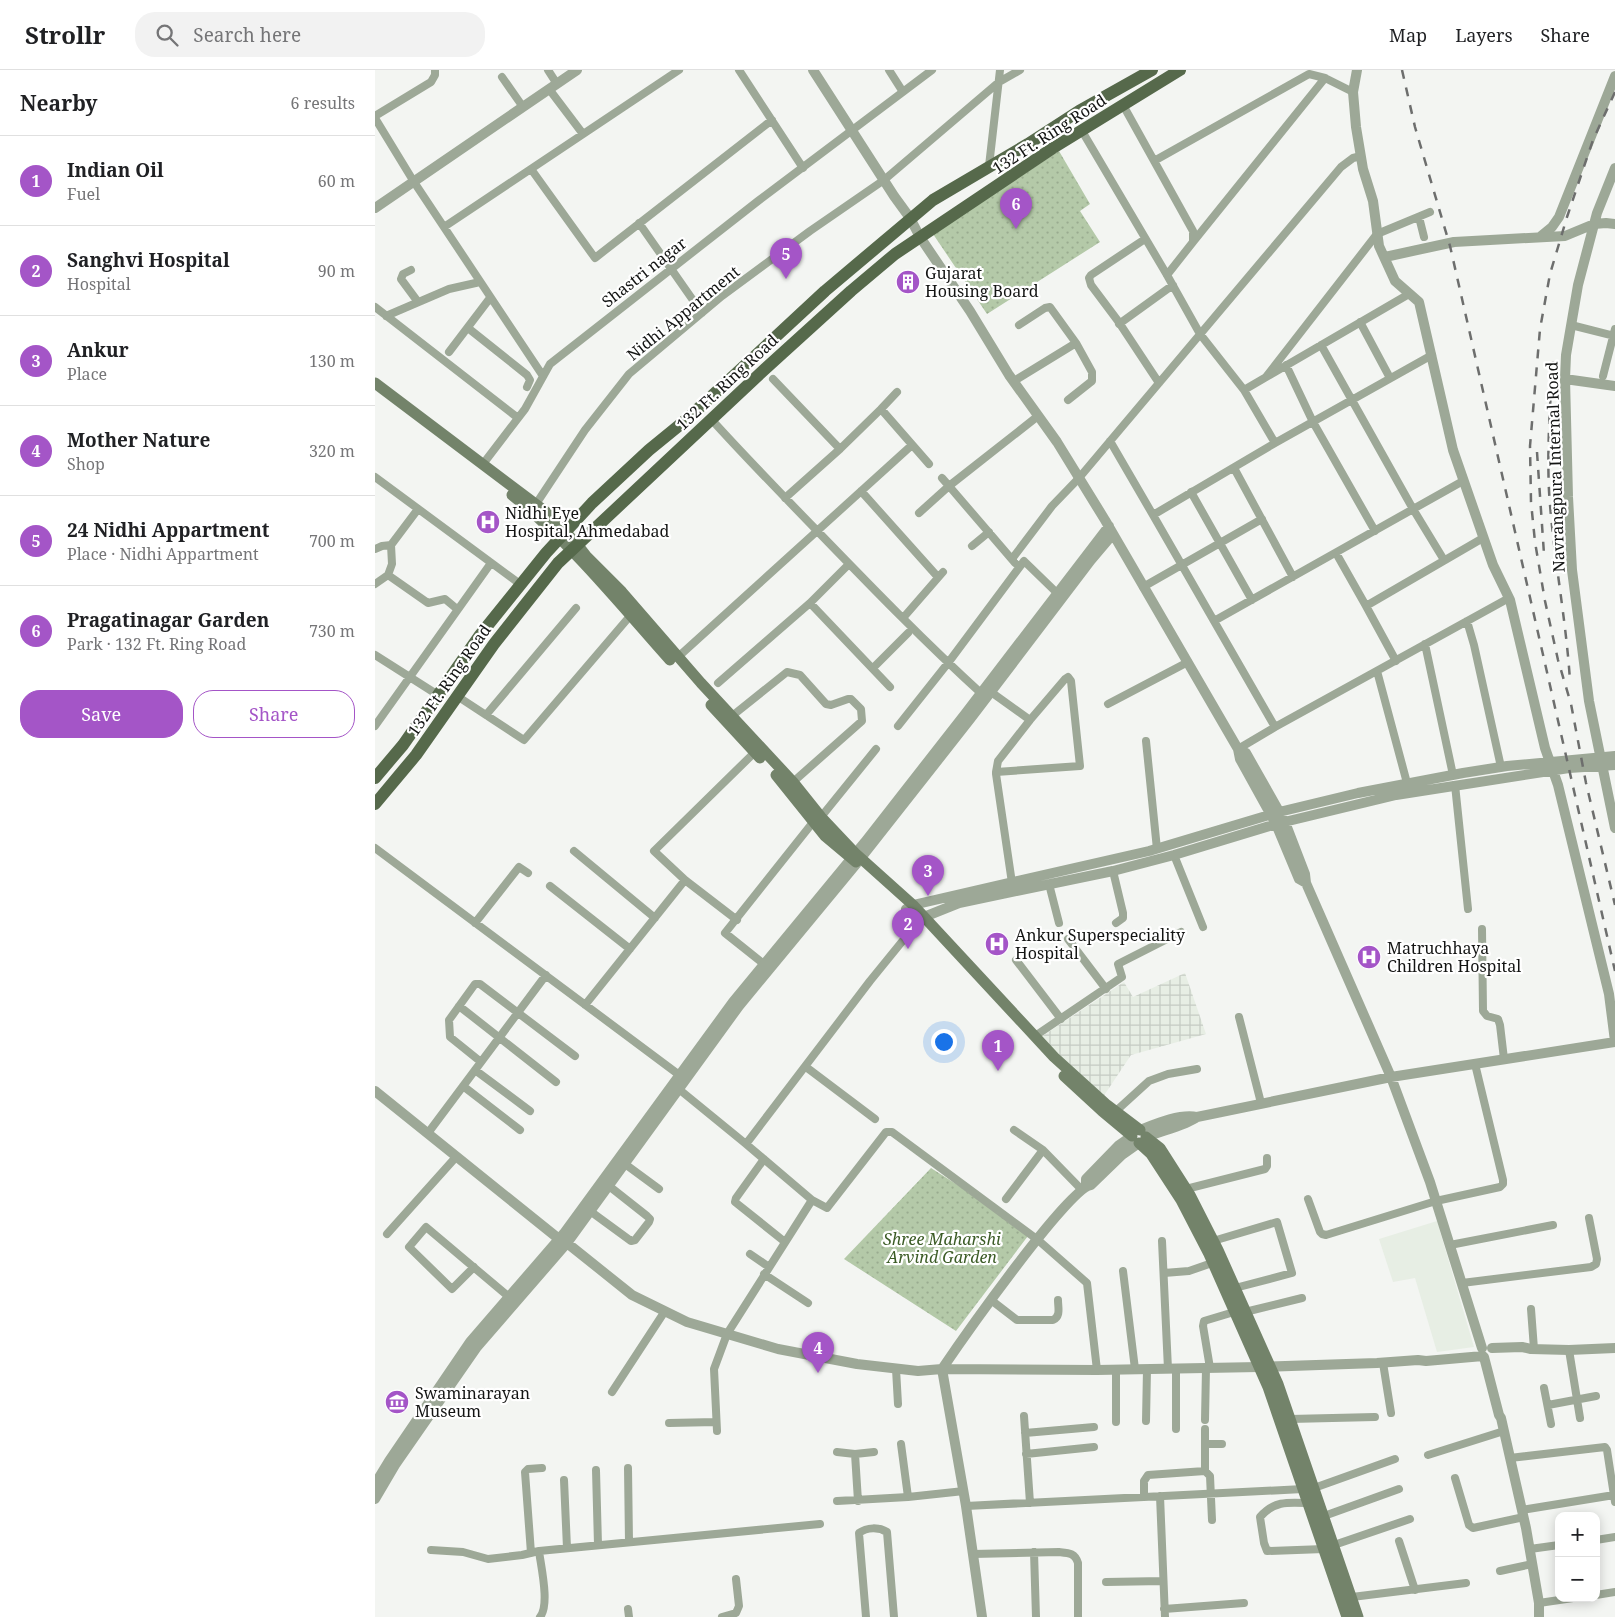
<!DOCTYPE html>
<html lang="en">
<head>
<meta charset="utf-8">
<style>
  body { margin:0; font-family:"Noto Serif",serif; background:#f2f2f2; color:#202124 }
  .controls { position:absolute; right:15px; bottom:15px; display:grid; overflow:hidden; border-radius:10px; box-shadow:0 2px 12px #0003 }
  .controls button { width:45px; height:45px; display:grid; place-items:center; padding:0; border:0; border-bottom:1px solid #e0e0e0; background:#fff; color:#202124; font:25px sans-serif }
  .you { position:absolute; left:568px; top:971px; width:18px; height:18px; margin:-12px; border:4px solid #fff; border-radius:50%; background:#1a73e8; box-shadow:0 0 0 8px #1a73e833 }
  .badge { display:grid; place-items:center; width:32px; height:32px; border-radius:50%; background:#a455c7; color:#fff; font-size:16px; font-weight:700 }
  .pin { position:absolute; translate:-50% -41px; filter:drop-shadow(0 1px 2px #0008) }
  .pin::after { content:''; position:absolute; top:26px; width:18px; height:15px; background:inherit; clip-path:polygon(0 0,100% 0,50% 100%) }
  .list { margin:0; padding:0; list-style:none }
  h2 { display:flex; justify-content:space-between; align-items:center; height:65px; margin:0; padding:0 20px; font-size:21px }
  h2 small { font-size:16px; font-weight:400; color:#757577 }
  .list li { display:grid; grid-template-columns:32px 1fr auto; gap:15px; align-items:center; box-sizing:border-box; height:90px; padding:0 20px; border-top:1px solid #e0e0e0 }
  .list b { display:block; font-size:19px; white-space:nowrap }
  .list p { margin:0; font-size:16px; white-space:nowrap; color:#757577 }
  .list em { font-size:16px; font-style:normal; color:#757577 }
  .actions { display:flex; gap:10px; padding:15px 20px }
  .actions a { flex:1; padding:11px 0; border:1px solid #a455c7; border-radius:20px; text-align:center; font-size:18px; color:#a455c7 }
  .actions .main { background:#a455c7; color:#fff }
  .icon { flex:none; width:28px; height:28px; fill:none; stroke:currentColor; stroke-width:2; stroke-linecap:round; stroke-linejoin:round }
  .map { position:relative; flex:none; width:1240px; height:1547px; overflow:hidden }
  header { display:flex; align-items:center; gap:30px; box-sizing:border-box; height:70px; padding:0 25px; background:#fff; border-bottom:1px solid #e0e0e0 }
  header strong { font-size:24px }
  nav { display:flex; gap:28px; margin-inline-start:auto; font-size:18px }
  .search { width:350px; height:45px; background:#f2f2f2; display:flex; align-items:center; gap:12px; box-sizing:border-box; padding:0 18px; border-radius:20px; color:#757577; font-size:19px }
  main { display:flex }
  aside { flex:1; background:#fff }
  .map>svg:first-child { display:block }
</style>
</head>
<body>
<header>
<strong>Strollr</strong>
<div class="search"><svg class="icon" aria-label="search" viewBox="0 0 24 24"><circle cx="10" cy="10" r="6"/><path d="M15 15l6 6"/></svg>Search here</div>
<nav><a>Map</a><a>Layers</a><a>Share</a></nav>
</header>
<main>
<aside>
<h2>Nearby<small>6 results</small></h2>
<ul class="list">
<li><span class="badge">1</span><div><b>Indian Oil</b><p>Fuel</p></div><em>60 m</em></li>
<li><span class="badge">2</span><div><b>Sanghvi Hospital</b><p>Hospital</p></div><em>90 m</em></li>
<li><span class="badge">3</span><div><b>Ankur</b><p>Place</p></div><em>130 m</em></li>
<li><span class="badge">4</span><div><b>Mother Nature</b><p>Shop</p></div><em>320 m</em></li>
<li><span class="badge">5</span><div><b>24 Nidhi Appartment</b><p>Place · Nidhi Appartment</p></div><em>700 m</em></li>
<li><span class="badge">6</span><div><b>Pragatinagar Garden</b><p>Park · 132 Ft. Ring Road</p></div><em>730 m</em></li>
</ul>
<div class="actions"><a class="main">Save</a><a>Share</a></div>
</aside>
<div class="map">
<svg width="1240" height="1547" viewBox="0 0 1240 1547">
  <defs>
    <pattern id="industrial-grid" width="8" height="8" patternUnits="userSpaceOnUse" patternTransform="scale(1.25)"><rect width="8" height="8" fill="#e7eee4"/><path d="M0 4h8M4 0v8" fill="none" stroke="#c5cbc3"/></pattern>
    <pattern id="park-dots" width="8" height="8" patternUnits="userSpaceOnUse" patternTransform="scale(1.25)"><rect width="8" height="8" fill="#b4c9a8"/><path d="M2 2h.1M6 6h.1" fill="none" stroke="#9aac90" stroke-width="1.8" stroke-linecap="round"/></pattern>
  </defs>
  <rect width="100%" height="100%" fill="#f3f5f2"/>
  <path fill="#e7eee4" d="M 1062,1151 L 1099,1277 L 1062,1282 L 1040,1208 L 1018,1212 L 1004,1169 Z"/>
  <path fill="url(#industrial-grid)" d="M 810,903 L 831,964 L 756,985 L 728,1027 L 666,967 L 749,912 L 758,927 Z"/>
  <path fill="url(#park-dots)" d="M 684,81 L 715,134 L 705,141 L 725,172 L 612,244 L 558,164 Z
    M 556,1098 L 656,1162 L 581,1261 L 469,1189 Z"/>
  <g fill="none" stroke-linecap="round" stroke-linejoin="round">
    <path stroke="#9da897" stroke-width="8" d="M 173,0 L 182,14
      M 364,0 L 428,98
      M 514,0 L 528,22
      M 127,7 L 148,37
      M 174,19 L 208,64
      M 748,35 L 818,161 L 818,172 L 792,205
      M 0,46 L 56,12 L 60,5 L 60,0
      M 0,48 L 39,112 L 168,306
      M 707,61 L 792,205 L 825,264 L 869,320 L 900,373 L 1057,285
      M 779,91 L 934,4 L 950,8
      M 614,96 L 625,0
      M 156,99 L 220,188 L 397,50
      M 1044,147 L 1049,167
      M 264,153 L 327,243
      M 69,157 L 304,0
      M 770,169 L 716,205 L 714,208 L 716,215 L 743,251 L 784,313
      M 818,172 L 950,8 L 978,22
      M 36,200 L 28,204 L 26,209 L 43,232
      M 0,237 L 143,348
      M 11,246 L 74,219 L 105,212
      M 985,252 L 1015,308
      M 744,254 L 798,215
      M 644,255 L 670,238 L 675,237 L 701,273 L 717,302 L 717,311 L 693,330
      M 1196,255 L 1240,266
      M 93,258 L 152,305 L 155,310 L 152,317
      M 946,275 L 1038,439 L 1069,490
      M 74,282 L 115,228
      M 911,295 L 938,352 L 1000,461
      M 1228,306 L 1240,259
      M 891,307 L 1002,164 L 1055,142
      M 398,309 L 465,379
      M 639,311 L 701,273
      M 869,320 L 1034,224
      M 506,339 L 522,322
      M 336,349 C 364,380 393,410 422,440 C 483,503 543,566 608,625
      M 735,371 L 778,445 L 900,373
      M 108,394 L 150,339 L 175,294 L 383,131 L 557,0
      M 859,398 L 918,507
      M 0,407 L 145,514
      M 486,421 L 562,506
      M 816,422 L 877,530
      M 410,428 L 465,379 L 506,339 L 554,394
      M 161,434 L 210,360 L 254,304 L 347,226 L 435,161 L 509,110 L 624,12 L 645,0
      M 544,443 L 574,416 L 567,408
      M 778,445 L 900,657 L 863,679
      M 597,476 L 614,462
      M 0,479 L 7,476 L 16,475
      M 961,483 L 991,536
      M 637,489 L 677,436 L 704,408 L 966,97 L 978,88 L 986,86
      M 640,493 L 574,416 L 663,346
      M 13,505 L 53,533 L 70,529 L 82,539
      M 0,514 L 13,505 L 17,494 L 16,475 L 43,439
      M 768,517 L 887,449
      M 435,533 L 515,617
      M 528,548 L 568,502
      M 839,551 L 1088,411
      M 1092,551 L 1099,575 L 1126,697
      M 1050,574 L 1078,705
      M 0,585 L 63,625
      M 303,587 L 537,375
      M 1021,591 L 991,536 L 1108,468
      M 498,598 L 533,563
      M 1002,601 L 1032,713
      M 343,613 L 435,533 L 473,495
      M 616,622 L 655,650
      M 82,626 L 149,670 L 255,546
      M 733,634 L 813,592
      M 111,645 L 201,538
      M 357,646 L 412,602 L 425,605 L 451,634 L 456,635 L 473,629 L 476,629 L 486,639 L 487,651 L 418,712
      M 0,656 L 116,493
      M 523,656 L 573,593 L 649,491 L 682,523
      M 900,657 L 1134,528
      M 771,671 L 782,779
      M 621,702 L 705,696 L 696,611 L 693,607 L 690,609 L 655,650 L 623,691 L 621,702 L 621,704 L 637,813
      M 1080,715 L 1093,839
      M 446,747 L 501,679
      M 0,778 L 307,1007
      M 199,781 L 280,848
      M 799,785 L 828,857
      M 738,801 L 748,843 L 748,848 L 741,853
      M 674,814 L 684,853
      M 175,816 L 255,879
      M 362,850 L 310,810 L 279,781 L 380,682
      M 100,853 L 144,797 L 153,803
      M 1107,859 L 1108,941 L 1112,946 L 1123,949 L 1125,955 L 1129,989
      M 693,869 L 731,919
      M 641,890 L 686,949
      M 389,894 L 350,863 L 439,751
      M 210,935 L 310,810
      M 84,936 L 181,1012
      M 864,947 L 886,1033
      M 660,966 L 747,907 L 743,894 L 806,862
      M 106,992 L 75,967 L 74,950 L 100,914 L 105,914 L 200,986
      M 431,997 L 500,1049
      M 100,1000 L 155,1041
      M 88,1016 L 145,1060
      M 300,1016 L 371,1074 L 495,911 L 543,852
      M 741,1041 L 774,1011 L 793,1004 L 822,999
      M 639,1060 L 668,1080 L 707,1120
      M 53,1063 L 171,905
      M 389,1089 L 361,1128 L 360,1132 L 410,1172
      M 250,1094 L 284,1119
      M 811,1119 L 890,1099 L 892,1096 L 892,1088
      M 631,1129 L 668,1080
      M 933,1129 L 945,1162 L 947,1164 L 951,1165 L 1061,1131 L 1125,1117 L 1128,1114 L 1128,1110 L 1100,994
      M 437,1130 L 452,1138 L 511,1062 L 517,1062 L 663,1170 L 712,1213 L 722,1300
      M 215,1141 L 256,1171 L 260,1170 L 274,1152 L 275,1149 L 272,1146 L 234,1116
      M 12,1164 L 81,1087
      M 787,1171 L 793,1299
      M 838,1171 L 902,1152 L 917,1203 L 860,1218
      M 1075,1175 L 1178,1155
      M 375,1184 L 394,1197
      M 99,1197 L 77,1219 L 34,1177 L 51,1157 L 134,1227
      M 748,1201 L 760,1299
      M 789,1203 L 814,1201 L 837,1193
      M 389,1204 L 433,1233
      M 1087,1213 L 1216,1197 L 1221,1194 L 1222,1189 L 1214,1148
      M 616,1230 L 642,1250 L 678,1250 C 686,1246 683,1238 683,1230
      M 1156,1239 L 1159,1279
      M 870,1242 L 927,1228
      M 1194,1280 L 1205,1348
      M 1008,1293 L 1016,1343
      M 835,1298 L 828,1256 L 829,1251 L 859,1242
      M 521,1299 L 523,1334
      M 801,1299 L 801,1359
      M 1169,1318 L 1176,1354
      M 237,1322 L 290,1241
      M 1173,1335 L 1221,1326
      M 649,1346 L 655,1433
      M 915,1349 L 1000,1347
      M 830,1350 L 831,1298
      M 771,1351 L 772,1299
      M 741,1352 L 741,1299
      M 294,1353 L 341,1352
      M 830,1359 L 830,1401
      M 342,1361 L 339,1299 L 352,1264 L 437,1130 L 371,1074
      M 650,1363 L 719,1357
      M 526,1374 L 533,1427
      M 830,1374 L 847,1374
      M 462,1382 L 480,1384 L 483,1431
      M 480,1384 L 499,1382
      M 651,1384 L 719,1377
      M 1053,1385 L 1129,1361
      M 1135,1388 L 1230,1377 L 1232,1380 L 1240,1432
      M 253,1398 L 254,1472
      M 221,1400 L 223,1475
      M 1080,1408 L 1094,1455 L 1098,1458 L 1149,1447
      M 189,1410 L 192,1478
      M 939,1418 L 1020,1389
      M 785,1426 L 790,1547
      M 769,1427 L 769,1411 L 773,1405 L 830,1401 L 835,1406 L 837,1450
      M 462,1431 L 533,1427 L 589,1421
      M 932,1433 C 912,1432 899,1431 885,1447 L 889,1473 L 892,1481 L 949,1479
      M 591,1436 L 928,1419
      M 1147,1440 L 1239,1425
      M 949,1446 L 1024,1419
      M 1221,1470 L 1240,1467
      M 1024,1471 L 1040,1520
      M 959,1475 L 1035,1449
      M 1155,1479 L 1184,1475
      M 56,1480 L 88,1482 L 113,1489 L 147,1485 L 164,1481
      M 659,1482 L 661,1547
      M 156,1483 L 150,1402 L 153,1399 L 167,1398
      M 598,1484 L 684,1482 C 694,1483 700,1483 703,1493 L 703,1547
      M 1125,1501 L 1157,1494
      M 731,1512 L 788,1511
      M 1221,1525 L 1240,1522
      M 977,1527 L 1091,1513
      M 1164,1533 L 1198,1528
      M 253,1539 L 254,1547
      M 789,1539 L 869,1533
      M 165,1547 C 175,1535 166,1497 164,1481 L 445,1454
      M 347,1547 L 361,1543 L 364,1536 L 361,1509
      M 491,1547 L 484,1463 C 492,1457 504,1457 512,1462 L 519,1547"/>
    <path stroke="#9da897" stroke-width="10" d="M 438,0 L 519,126 L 535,148 L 545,167 L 595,241 L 634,305 L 682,372 L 730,450 L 863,679 L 865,689 L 901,754 L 924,809 L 931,813
      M 982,0 L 978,22 L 981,57 L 988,99 L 998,131 L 1004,176 L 1020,211 L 1044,232 L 1078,380 L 1118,495 L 1135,530 L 1170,678 L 1183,715 L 1234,924 L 1240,971
      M 1240,98 L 1222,143 L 1203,215 L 1191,285 L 1190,309 L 1193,427 L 1197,500 L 1214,631 L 1240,758
      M 0,138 L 202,0
      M 1166,166 L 1177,157 L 1184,147 L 1240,6
      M 1010,187 L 1079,172 L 1190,166 L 1219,154 L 1231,153 L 1240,154
      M 1190,309 L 1240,316
      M 863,679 L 871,683 L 910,752 L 930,804 L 931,813 L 1016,1007 L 1055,1112 L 1107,1278
      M 531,839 L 538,835 L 774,781 L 904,742 L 983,723 L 1088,703 L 1132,696 L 1240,686
      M 543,852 L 549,847 L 584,833 L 738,801 L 799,785 L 901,754 L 1021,725 L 1194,698 L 1240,695
      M 0,1021 L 184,1169 L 192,1173 L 257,1225 L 312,1252 L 403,1279 L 482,1294 L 543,1301 L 567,1299 L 722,1300 L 884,1297 L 1002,1293 L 1043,1290 L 1051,1291 L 1108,1286
      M 765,1060 C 780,1054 806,1043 822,1047 L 1016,1007 L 1240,972
      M 771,1067 C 785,1061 811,1056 822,1047
      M 711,1115 L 711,1109 L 744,1075 L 757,1066
      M 1117,1278 L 1147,1277 L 1156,1279 L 1194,1280 L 1240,1278
      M 1109,1287 L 1124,1345 L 1126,1348 L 1151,1458 L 1164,1533 L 1164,1547
      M 0,1414 L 14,1391 L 95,1272 L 190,1162 L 358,932 L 490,772 L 590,644 L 734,456
      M 0,1429 L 20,1395 L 102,1277 L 192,1173 L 364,936 L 482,793 L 596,648 L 716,490 L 738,464
      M 607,1547 L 591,1436 L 567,1299 C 586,1271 693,1118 716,1115 L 747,1085 L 764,1073"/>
    <path stroke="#73836a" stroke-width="11" d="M 0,313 L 171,442 L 202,474 L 212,487 L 247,522 L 326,613 L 418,712 L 446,747 L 480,783 L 538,835 L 679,987 L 732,1035 L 765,1060
      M 137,425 C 196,473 245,534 295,590
      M 336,635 L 385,688
      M 401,705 L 450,766 L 481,792
      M 689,1006 L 727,1041 L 757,1066
      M 771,1067 L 785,1078 L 815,1125 L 843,1180 L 903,1314 L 983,1547
      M 764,1073 L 776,1084 L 806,1130 L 834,1184 L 893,1317 L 972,1547"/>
    <path stroke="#56694b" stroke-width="12" d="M 0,708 L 28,675 L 105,565 L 171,483 L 217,433 L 274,380 L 312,349 L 450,221 L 558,130 L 653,74 L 704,41 L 777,0
      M 0,734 L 41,685 L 119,574 L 183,493 L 390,299 L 476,221 L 520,184 L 678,78 L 805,0"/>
    <path stroke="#6d6e6d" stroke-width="2.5" stroke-dasharray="9 9" stroke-linecap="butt" d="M 1027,0 L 1040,57 L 1075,176 L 1240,901
      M 1240,22 L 1218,70 L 1192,147 L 1175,204 L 1165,259 L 1155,376 L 1156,432 L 1160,472 L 1170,531 L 1183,590 L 1196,634 L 1211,713 L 1240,835
      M 1178,291 C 1175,334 1172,377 1174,421 C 1178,485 1191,547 1195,611
      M 1162,382 L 1169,484"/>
  </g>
  <defs>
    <g id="building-disc" transform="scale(1.25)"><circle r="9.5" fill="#a455c7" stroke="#fff"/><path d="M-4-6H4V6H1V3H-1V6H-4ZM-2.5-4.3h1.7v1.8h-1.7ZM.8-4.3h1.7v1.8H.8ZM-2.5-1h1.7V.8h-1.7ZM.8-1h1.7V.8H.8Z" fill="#fff"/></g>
    <g id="hospital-disc" transform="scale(1.25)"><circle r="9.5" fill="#a455c7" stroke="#fff"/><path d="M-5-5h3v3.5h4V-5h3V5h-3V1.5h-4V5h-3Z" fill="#fff"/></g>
    <g id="museum-disc" transform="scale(1.25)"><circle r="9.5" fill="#a455c7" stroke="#fff"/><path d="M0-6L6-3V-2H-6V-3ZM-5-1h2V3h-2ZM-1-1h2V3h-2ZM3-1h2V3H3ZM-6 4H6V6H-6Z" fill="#fff"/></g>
  </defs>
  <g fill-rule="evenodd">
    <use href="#building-disc" x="533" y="212"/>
    <use href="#hospital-disc" x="113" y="452"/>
    <use href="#hospital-disc" x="622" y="874"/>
    <use href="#hospital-disc" x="994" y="887"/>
    <use href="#museum-disc" x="22" y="1332"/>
  </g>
  <g text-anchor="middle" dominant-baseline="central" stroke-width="4.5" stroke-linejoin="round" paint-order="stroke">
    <g font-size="16" fill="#131413" stroke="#fff">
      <text transform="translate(674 64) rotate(-33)">132 Ft. Ring Road</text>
      <text transform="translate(269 202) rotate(-38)">Shastri nagar</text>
      <text transform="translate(308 243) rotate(-39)">Nidhi Appartment</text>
      <text transform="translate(352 312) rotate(-43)">132 Ft. Ring Road</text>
      <text transform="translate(1180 397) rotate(-92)">Navrangpura Internal Road</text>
      <text transform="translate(74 610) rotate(-55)">132 Ft. Ring Road</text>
    </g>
    <g font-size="16" fill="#131413" stroke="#fff" text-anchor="start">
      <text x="550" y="203">Gujarat<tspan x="550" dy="18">Housing Board</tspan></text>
      <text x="130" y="443">Nidhi Eye<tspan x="130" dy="18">Hospital, Ahmedabad</tspan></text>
      <text x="640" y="865">Ankur Superspeciality<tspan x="640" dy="18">Hospital</tspan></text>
      <text x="1012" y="878">Matruchhaya<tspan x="1012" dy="18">Children Hospital</tspan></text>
      <text x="40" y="1323">Swaminarayan<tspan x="40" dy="18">Museum</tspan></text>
    </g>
    <g font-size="16" font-style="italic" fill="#3b5b25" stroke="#fff">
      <text x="567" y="1169">Shree Maharshi<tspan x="567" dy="18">Arvind Garden</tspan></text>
    </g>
  </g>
</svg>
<div class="controls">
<button>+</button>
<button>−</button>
</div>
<div class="you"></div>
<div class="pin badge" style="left:623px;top:1001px">1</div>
<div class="pin badge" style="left:533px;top:879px">2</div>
<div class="pin badge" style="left:553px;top:826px">3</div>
<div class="pin badge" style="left:443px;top:1303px">4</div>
<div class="pin badge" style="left:411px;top:209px">5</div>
<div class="pin badge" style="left:641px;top:159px">6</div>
</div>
</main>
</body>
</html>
